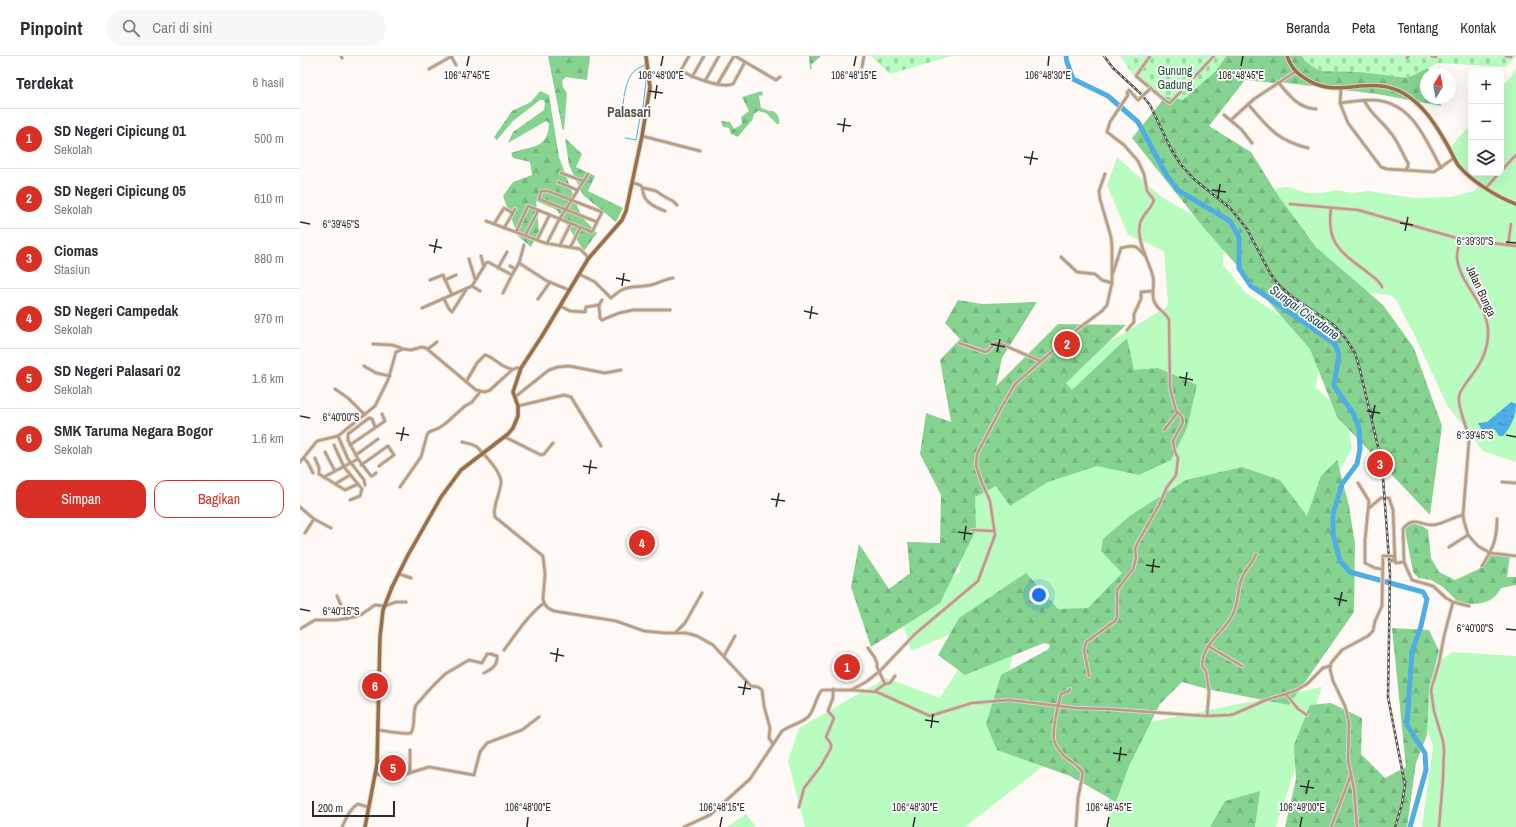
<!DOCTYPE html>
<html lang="id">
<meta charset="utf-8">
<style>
:root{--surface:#fff;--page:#f7f7f7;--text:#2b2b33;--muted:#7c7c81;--line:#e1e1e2;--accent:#d93025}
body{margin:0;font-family:"Archivo Narrow",sans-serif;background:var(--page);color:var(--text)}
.controls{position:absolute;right:12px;top:12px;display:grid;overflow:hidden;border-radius:8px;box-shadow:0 4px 16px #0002}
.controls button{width:36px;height:36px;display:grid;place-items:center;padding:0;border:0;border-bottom:1px solid var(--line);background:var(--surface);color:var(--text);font:20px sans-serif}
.compass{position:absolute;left:1120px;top:12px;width:36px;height:36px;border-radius:50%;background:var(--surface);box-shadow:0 4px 16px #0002;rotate:10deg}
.scale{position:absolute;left:12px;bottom:10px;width:83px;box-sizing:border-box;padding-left:4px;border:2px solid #2e2a26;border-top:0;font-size:11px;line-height:14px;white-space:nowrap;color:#2e2a26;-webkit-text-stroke:3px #fff;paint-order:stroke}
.you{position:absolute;left:739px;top:539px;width:14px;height:14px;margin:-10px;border:3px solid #fff;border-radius:50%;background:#1a73e8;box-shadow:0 0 0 6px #1a73e833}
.badge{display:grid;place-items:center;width:26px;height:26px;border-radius:50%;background:var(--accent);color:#fff;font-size:13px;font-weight:700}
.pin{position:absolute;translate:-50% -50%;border:2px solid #fff;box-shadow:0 1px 4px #0006}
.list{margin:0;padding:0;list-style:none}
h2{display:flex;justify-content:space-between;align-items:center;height:52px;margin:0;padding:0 16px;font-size:17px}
h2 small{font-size:13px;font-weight:400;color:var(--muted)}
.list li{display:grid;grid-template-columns:26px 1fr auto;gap:12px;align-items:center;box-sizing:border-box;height:60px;padding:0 16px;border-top:1px solid var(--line)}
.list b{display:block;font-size:15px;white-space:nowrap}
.list p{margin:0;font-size:13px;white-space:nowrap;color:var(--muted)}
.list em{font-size:13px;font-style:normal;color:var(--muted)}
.actions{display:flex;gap:8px;padding:12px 16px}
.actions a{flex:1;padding:9px 0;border:1px solid var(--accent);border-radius:12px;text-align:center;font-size:14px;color:var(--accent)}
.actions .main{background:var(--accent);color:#fff}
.icon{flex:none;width:22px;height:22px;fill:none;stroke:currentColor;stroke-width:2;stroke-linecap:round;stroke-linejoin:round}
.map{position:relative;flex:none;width:1216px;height:771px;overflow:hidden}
header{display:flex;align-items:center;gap:24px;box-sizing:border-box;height:56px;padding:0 20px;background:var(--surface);border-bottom:1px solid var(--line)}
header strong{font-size:19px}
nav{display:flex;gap:22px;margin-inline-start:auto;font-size:14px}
.search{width:280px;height:36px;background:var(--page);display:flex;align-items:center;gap:10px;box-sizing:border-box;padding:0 14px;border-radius:22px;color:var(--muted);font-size:15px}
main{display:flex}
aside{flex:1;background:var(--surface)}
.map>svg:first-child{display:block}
.green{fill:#b8fcc0}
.forest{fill:url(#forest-firs)}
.cemetery{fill:url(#cemetery-stones)}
.water{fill:url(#water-ripples)}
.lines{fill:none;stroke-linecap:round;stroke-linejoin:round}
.stream{stroke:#4eade4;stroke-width:1}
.river{stroke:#4eade4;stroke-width:5}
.street-casing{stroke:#d9d4d0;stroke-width:4.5}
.secondary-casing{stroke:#d9d4d0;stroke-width:5.5}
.street{stroke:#bb9c80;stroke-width:2.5}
.secondary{stroke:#9b6f44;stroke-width:3.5}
.rail-casing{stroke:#57534f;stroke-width:2.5}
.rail{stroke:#fff;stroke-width:1;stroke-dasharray:3;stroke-linecap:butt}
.street-bridge-casing{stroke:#d9d4d0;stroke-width:4.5;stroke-linecap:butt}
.street-bridge{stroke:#bb9c80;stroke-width:2.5}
.ticks{fill:none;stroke:#2e2a26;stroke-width:1.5}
.labels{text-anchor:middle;stroke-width:3.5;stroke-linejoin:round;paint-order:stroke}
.park-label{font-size:12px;fill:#1c5227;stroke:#fff}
.street-label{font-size:12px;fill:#2e2a26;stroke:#fff}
.water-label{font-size:13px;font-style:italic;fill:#184057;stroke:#fff}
.quarter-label{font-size:14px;font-weight:bold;fill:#5a4f47;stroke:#fff}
.ticks-label{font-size:10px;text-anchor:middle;fill:#2e2a26;stroke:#fff;stroke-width:3.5;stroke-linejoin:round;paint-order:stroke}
</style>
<header>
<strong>Pinpoint</strong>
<div class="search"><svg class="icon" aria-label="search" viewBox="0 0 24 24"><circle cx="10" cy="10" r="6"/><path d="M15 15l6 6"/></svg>Cari di sini</div>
<nav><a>Beranda</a><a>Peta</a><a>Tentang</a><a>Kontak</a></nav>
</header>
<main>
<aside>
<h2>Terdekat<small>6 hasil</small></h2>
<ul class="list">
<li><span class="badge">1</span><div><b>SD Negeri Cipicung 01</b><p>Sekolah</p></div><em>500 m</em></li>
<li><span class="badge">2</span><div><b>SD Negeri Cipicung 05</b><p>Sekolah</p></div><em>610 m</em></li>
<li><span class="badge">3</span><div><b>Ciomas</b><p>Stasiun</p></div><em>880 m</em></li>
<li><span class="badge">4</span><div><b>SD Negeri Campedak</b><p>Sekolah</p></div><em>970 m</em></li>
<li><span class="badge">5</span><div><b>SD Negeri Palasari 02</b><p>Sekolah</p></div><em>1.6 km</em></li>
<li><span class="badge">6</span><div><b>SMK Taruma Negara Bogor</b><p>Sekolah</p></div><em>1.6 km</em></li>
</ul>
<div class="actions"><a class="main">Simpan</a><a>Bagikan</a></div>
</aside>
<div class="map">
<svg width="1216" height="771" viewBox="0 0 1216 771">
<defs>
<pattern id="forest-firs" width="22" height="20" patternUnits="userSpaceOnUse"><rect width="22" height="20" fill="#86d391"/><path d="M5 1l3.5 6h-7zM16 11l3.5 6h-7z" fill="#74b57d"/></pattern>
<pattern id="cemetery-stones" width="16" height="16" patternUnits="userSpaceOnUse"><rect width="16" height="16" fill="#b8fcc0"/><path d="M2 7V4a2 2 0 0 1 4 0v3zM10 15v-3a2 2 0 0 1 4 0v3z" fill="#9ed8a5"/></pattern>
<pattern id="water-ripples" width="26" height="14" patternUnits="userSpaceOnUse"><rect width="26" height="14" fill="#4eade4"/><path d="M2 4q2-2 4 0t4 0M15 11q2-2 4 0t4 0" fill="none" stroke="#418db9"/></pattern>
</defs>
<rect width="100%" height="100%" fill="#fef9f5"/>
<g class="green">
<path d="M1216,12V406L1183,395L1147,349L1114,278L1096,244L1090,239L1069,237L1037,215L1024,201L1007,177L992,169L973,137L978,132L988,131L1007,137H1021L1038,134L1052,137L1068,135L1115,142L1150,141L1174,135L1179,130L1156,107L1149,95L1151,91L1171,67V117H1201V32L1211,21Z"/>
<path d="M817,101L859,139L925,179L923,209L946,237L1000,273L1020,300L1016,331L1047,362L1052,392L1015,460L994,457L828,529L768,565L660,574L611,595L602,564L660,515L666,442L770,342L757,327L809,286L868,250L864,195L828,179L807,129Z"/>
<path d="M724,560L705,628L742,711L665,771H505L488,705L499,672L586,622L640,642L657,615Z"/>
<path d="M1153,596L1216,600V771H1122L1133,690L1121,655L1128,612Z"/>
<path d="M1022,631L976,771H810L808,740L836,669Z"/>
<path d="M446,758L456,771H427Z"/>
</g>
<g class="forest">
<path d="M248,0H290L287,24L266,21L262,25L263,31L267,37L264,74H263L262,71Z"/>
<path d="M509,0H521L511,9L512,13H510Z"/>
<path d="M894,0H1124L1130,18H1126V42H1139L1141,50L1077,38L979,26L974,27L945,24L909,70L951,96L979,141L1017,192L1083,249L1114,292L1142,370L1130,459L1037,361L1010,293L904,172L832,82L884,18Z"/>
<path d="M240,35L249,39L259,101L281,160L297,177L284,195L257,154L236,145L239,175L231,191L218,180L203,140L213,126L232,119L230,106L213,102L211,97C232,89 248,94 249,67L246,65L208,87L213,76L244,54L245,47L244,44H240L213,65L197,84L194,81L212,55L231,46Z"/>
<path d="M462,35L463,39L459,40L461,52L470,55H473C478,58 480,62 479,68H477L466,57L458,55L454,58L452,65H451L438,81L431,78L429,72L423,71L421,65L430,66L434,73L442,68L441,61L449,55L442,41Z"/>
<path d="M265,82L282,98L276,111L295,120L288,135L323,152L316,166L283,139L269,109Z"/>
<path d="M658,244L682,248L737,246L702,302L696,330L758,268L826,269L766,327L772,334L827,282L834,314L858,312L897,329L887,372L871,404L839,419L797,410L748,426L710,450L696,430L675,441L676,474L640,547L571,591L551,531L559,488L589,533L610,517L607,486L640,487L641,439L620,398L626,357L651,366L640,304L660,283L645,267Z"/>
<path d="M1037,404L1049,450L1055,488L1054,556L989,649L907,633L882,626L860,648L829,710L816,746L770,720L697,694L686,668L701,619L747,594L750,591L749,588L744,587L665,619L638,599L659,562L726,517L758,553L788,552L822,517L801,495L803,483L831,459L886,424L942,411L980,424L1007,460L1021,420Z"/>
<path d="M1114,468L1122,470L1128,474L1131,502L1139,516L1155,524L1179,513L1190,497L1210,499L1207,521H1216V529L1201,532C1193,549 1175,549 1159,547L1143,531L1131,524L1118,522L1113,516L1105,474L1108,470Z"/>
<path d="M1092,572L1129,574L1139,595L1129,632L1127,679L1116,707L1107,771H985L996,723L994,689L1010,649L1031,647L1062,662L1061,698L1085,722L1106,711Z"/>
<path d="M960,735L955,771H910L925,745Z"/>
</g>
<g class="cemetery">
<path d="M571,0H651L590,18Z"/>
<path d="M820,0H926L916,15L883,44L862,40L836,23Z"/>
<path d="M1002,0H1216L1206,11L1138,7L1108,22L1060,16L1019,15L1005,5Z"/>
</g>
<path class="water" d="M1211,346L1216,348C1216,360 1211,371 1203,380H1199L1195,374L1191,372L1184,378L1178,367L1187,366Z"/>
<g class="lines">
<g class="stream">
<path d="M324,40C326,31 328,19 337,13C340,11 342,11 344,9"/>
<path d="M322,52L324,42"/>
<path d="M342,59L346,26L345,22V6"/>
<path d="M325,82L336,84L340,61"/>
</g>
<path class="river" d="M766,0L767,6L773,23L808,40L838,66L867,120L879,135L930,165L939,181V212L951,230L1035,288L1039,298L1034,330L1053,357L1059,372L1060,393L1057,408L1042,428L1033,458V478L1040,505L1050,516L1123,536L1127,543L1121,570L1112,596L1107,669L1125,697L1126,714L1110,771"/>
<defs>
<g id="street">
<path d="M41,0L42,2"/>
<path d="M151,0L156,9"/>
<path d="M389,0L381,14C390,21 423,33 433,28L445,6"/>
<path d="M435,0L476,24L480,21"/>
<path d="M850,0L836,20L867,46L870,47L914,0"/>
<path d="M1132,0L1136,1"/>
<path d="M1206,0L1211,1"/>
<path d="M1107,2L1108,0"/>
<path d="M562,11L564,0"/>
<path d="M129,13L152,0"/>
<path d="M392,21L404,0"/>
<path d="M405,25L419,0"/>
<path d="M978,26C989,39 998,52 1016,53"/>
<path d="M418,27L434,0"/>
<path d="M1041,32L1040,47L1048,67L1081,111L1087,113L1134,116L1154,102"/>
<path d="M1064,44C1072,60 1080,63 1090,76C1098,85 1102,97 1108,107V111L1105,114"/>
<path d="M1040,47C1050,46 1061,44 1071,44C1111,44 1125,82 1141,112"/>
<path d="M948,48C968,71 976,84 1008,92"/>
<path d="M924,59L941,73L952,87"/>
<path d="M931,64L954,43L995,16"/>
<path d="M342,80L400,95"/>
<path d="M1201,115L1216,99"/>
<path d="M261,117L283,125"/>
<path d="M258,126L277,134"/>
<path d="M333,127C347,130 340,132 345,142C349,149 358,152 365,155"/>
<path d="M344,132L356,135L365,141L373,145L377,149"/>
<path d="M1186,132L1199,117"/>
<path d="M990,148L1058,154L1160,183"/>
<path d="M1031,152C1026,188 1041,196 1067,216C1073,221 1079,224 1082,231"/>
<path d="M213,157L215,153"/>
<path d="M186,165L245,187L280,193L289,202"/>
<path d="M194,168L204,152L213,157L204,172"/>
<path d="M216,176L228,150L292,176L302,156L248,135H241L239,143L297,166"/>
<path d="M225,180L238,155"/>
<path d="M237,184L249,160"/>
<path d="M247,187L259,164L288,118"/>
<path d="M260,189L270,169"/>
<path d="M1208,189L1211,168"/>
<path d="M271,190L280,172"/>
<path d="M1216,190L1160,183C1159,189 1157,195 1157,201C1159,228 1187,247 1188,274C1189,291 1182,306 1172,319C1168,325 1161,332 1159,340C1157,351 1168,372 1169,385L1163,459L1164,465L1168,479L1178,490L1190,497L1216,500"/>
<path d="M181,200L184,211"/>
<path d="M761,201L777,216L795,218L802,224L812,227"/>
<path d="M169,203L175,223"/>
<path d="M219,207L224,189"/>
<path d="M210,210L215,213"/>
<path d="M198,212L207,196"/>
<path d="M813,217L821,192C835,188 837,190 845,200"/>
<path d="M279,218L295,226L311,242C328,227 331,233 351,229C359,227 365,223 373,222"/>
<path d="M130,224L143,219L152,239"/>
<path d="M145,224L156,219"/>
<path d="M172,230L180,235"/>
<path d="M203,237L212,219"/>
<path d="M144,243L149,253L152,256L166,234"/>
<path d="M238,243L250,226"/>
<path d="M299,249L300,262L302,264L319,257L333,254H370"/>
<path d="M260,250L270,255L285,256L286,251L299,249L302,244"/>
<path d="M122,252L172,230L186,207L188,206L212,219L219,207L247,225L269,234"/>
<path d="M827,274L834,266V258L841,243V236L853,235"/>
<path d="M659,287L685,296L688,295L695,287H699L740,305"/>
<path d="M73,288L92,289L101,292"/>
<path d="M128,293L137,286"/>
<path d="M64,310L76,317L90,320"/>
<path d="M166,326L177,307L185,299C195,301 199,311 212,313"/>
<path d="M35,333L48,342L65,359"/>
<path d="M215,341L249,314L258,311L269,310L305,317L321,314"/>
<path d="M218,350L264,339L271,341L301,390"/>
<path d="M864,374L877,357"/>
<path d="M38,380L48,403L64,424L65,429"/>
<path d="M205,381L241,399L244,398L253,387"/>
<path d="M162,386C166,387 173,388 177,391C184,398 202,416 201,427C200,438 192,451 195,461L243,500L245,518L243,543C244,550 248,553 254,555L316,565L344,575L365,577H386L397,580L413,589L451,630L458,631L462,634L464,650L470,672L469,682L473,688"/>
<path d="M34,389L44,411L62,433L60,440L50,444"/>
<path d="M50,389L85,365L82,358"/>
<path d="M25,396L35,415"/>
<path d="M56,399L78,383"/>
<path d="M4,402L8,407L13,417"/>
<path d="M15,402L19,412V418L24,421"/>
<path d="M58,403L48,384V378L69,362L72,363L75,371"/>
<path d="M0,406L17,385L38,380L75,350L88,324L96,296L103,293L111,294L122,291L126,292L176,334L185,336L190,334L212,314L216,312H221"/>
<path d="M61,409L88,390L94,399L79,410"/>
<path d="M1202,426L1216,427"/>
<path d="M1058,427L1069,445L1065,484V507L1075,512L1082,513"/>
<path d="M35,428L50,419"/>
<path d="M58,428L45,434L24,421L58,403L71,420H72L76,417"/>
<path d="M100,431L121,401L127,379L129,376L139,372L145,368L165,350L172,346L180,336"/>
<path d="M0,451L14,463L31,472"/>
<path d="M1069,452L1081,442H1089L1093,454L1095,505L1096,507L1104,506"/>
<path d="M672,474L694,475"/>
<path d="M5,477L14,463"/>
<path d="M1149,491L1168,479"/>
<path d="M1093,500L1092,505H1095"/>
<path d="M1182,510C1193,492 1197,484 1197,463"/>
<path d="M99,518L111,522"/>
<path d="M37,540L47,563"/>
<path d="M1153,546L1169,550"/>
<path d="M0,573L15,564H36L54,561L62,558L75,549L85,550L96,546H106"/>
<path d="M375,577L385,567L402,537"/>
<path d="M908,590L942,610"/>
<path d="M568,592L575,602L577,607V611L585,628"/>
<path d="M204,594C216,578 228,559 244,547"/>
<path d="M424,600L435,580"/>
<path d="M789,620L784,594L786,586L815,565L817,562V534L833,513L836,502L835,493L838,486L859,449L867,431L876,419L878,402L875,396L873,385L883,366L882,361L876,355L870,332L869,264C866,256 857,254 854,245C851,237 855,229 853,221C849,204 836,186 840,168C842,158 851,154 854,144L847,135L844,118L838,105L824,89L807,76L810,66L828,39L827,37L829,34L838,44"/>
<path d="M770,633L769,635L761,638C758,650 752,672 754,684C755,690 760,695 764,700C771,706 778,709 783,717L778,742L776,771"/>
<path d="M552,634L577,636L630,660L672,647L709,644L776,652L808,653L905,660L930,659L934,658L966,644L995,635L1007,628L1023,612L1030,610"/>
<path d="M575,635L585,628L590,627L595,620"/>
<path d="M986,638L998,653L1007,659"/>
<path d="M907,660L909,636L906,615L902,610C903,585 924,578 933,558C939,546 937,533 942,522C945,513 952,509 956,498"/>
<path d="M78,674C87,675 104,679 111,677C116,669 112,658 116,649L131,632L145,618L169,604L182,607L187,598H191L197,600C198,609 192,613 184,617"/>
<path d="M110,717V694"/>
<path d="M76,718L96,721L129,711L174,719L180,696L187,687L222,674L239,661"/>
<path d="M499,751L504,732L521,710L531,692V688L526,681L534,662L528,655L533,642V633"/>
<path d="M42,771C46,763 50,752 58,748L68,751"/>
<path d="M384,771L410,759L450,723L482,675C490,669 500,668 508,661C514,655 516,642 521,635L523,634H551L566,626L580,615L615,578L678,525L695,479L690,445L682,427L676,410L677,398L699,356L715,328L779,272L802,255L807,249L812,227V191L811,181L800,143L799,135L805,118"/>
<path d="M1031,771L1051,719"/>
<path d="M1057,771L1054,733L1048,704L1049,667L1045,650L1033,625L1030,613L1031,607L1042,594L1068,580L1073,575L1075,565L1082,550L1083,500"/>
<path d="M1139,771L1143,723L1144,694L1143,685L1134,655L1131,634L1139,607L1144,580L1153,546L1146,542L1133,530L1112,524L1104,506L1103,473C1113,459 1122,470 1133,469C1143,468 1153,461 1163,459"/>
</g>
<g id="secondary">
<path d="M987,0C991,11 996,17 1006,23C1037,44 1069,18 1103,37C1122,48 1134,66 1145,85C1150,93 1153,101 1158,109C1171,125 1197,141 1216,148"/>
<path d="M65,771L77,708L80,581L83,554L92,531L108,499L141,441L161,414L208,378L213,372L218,360V350L213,336L221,312L242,280L288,203L322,164L326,155L342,80L350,31L346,0"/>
</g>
</defs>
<use href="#street" class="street-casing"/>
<use href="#secondary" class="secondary-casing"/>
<use href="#street" class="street"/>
<use href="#secondary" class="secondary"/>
<defs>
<path id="rail" d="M804,0L813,12L840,37L850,49L872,95L881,109L895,124L930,152L947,173L970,217L978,228L991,240L1034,269L1046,283L1055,297L1060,314L1082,408L1090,517L1088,641L1105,729L1102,748L1095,771"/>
</defs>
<use href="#rail" class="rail-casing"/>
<use href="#rail" class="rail"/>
<defs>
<g id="street-bridge">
<path d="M838,44L851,32"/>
<path d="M1083,500H1093"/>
</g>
</defs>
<use href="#street-bridge" class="street-bridge-casing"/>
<use href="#street-bridge" class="street-bridge"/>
</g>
<path class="ticks" d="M167,10L169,0M361,10L363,0M554,10L556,0M748,10L749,0M941,10L943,0M349,35L363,37M355,43L357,29M537,68L551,70M543,76L545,62M724,101L738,103M730,109L733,95M912,134L926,136M918,142L920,128M0,166L10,168M1100,167L1113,169M1105,175L1108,161M1206,186L1216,187M129,189L142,192M134,197L137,183M316,222L330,225M322,230L324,217M504,255L518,258M510,263L512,250M691,288L705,291M697,296L700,283M879,321L893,324M885,330L887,316M1067,355L1080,357M0,360L10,362M1072,363L1075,349M96,377L109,379M1206,379L1216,381M101,385L104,371M283,410L297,412M289,418L291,404M471,443L485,445M476,451L479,437M658,476L672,478M664,484L666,470M846,509L860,511M852,517L854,503M1034,542L1047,545M1039,550L1042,536M0,553L10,555M1206,573L1216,574M250,597L264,600M256,606L258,592M438,631L451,633M443,639L446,625M625,664L639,666M631,672L633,658M813,697L827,699M819,705L821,691M1000,730L1014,732M1006,738L1009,724M227,771L228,761M420,771L422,761M613,771L615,761M807,771L809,761M1000,771L1002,761"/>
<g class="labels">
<g class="park-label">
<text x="875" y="19">Gunung<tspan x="875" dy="14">Gadung</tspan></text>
</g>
<g class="street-label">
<text transform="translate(1181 235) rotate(65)" y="4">Jalan Bunga</text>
</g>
<g class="water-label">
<text transform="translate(1005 256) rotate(36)" y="5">Sungai Cisadane</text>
</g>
<g class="quarter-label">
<text x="329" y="61">Palasari</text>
</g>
</g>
<g class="ticks-label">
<text x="167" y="23">106°47'45"E</text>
<text x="361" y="23">106°48'00"E</text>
<text x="554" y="23">106°48'15"E</text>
<text x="748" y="23">106°48'30"E</text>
<text x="941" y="23">106°48'45"E</text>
<text x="41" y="172">6°39'45"S</text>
<text x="1175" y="189">6°39'30"S</text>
<text x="41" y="365">6°40'00"S</text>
<text x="1175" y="383">6°39'45"S</text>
<text x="41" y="559">6°40'15"S</text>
<text x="1175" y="576">6°40'00"S</text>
<text x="228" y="755">106°48'00"E</text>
<text x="422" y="755">106°48'15"E</text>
<text x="615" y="755">106°48'30"E</text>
<text x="809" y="755">106°48'45"E</text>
<text x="1002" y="755">106°49'00"E</text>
</g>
</svg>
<div class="controls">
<button>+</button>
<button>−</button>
<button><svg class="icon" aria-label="layers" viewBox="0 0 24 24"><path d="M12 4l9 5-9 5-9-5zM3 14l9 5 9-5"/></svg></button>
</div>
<svg class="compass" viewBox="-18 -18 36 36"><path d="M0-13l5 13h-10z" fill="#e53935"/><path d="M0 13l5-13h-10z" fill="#7c7c81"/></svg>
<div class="scale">200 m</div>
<div class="you"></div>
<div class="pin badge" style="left:547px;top:611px">1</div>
<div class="pin badge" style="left:767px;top:288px">2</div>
<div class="pin badge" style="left:1080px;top:408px">3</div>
<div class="pin badge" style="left:342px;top:487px">4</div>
<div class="pin badge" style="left:93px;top:712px">5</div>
<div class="pin badge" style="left:75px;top:630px">6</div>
</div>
</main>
